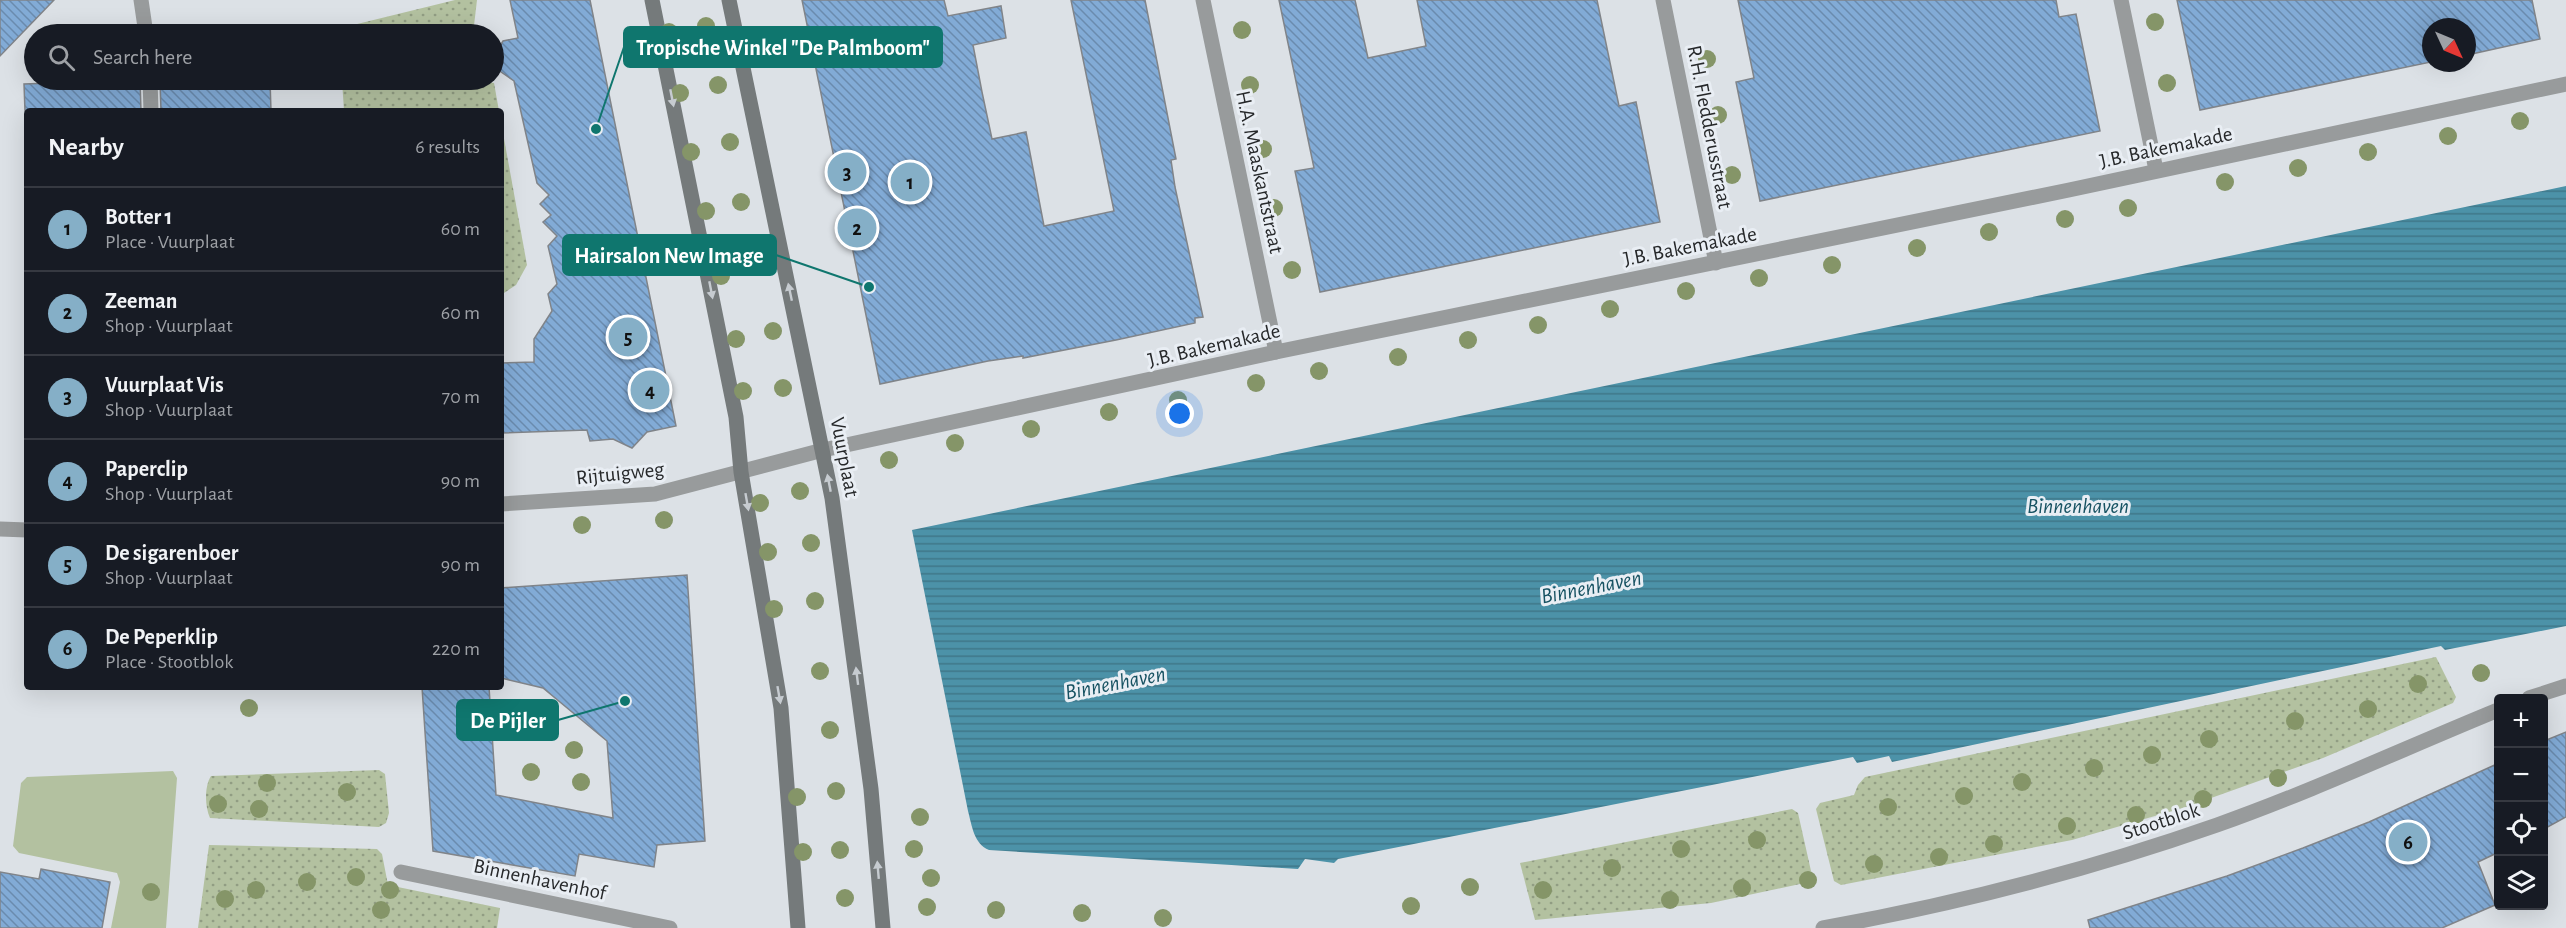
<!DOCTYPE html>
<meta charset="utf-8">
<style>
:root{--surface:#171b24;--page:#242831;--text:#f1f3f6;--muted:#9ea1a6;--line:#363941;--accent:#85afc7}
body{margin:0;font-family:"Alegreya Sans",sans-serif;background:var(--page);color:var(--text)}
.controls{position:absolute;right:18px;bottom:18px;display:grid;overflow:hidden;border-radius:6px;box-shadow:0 6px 24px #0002}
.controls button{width:54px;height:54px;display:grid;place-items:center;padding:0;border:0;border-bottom:2px solid var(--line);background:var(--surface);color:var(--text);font:30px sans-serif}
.compass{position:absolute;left:2422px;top:18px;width:54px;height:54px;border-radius:50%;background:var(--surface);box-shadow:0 6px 24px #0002;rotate:134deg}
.you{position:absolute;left:1180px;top:414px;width:21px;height:21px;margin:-15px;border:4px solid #fff;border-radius:50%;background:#1a73e8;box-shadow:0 0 0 9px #1a73e833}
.badge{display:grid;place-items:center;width:39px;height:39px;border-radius:50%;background:var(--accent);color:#111;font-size:20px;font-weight:700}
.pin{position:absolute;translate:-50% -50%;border:3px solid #fff;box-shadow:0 2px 6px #0006}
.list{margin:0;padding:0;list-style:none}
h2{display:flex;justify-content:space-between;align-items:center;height:78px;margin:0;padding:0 24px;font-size:26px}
h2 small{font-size:20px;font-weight:400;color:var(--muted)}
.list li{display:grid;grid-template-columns:39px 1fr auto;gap:18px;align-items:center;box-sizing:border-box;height:84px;padding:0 24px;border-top:2px solid var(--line)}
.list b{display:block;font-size:22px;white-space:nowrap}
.list p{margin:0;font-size:20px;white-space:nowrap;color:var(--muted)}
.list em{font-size:20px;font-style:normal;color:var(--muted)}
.icon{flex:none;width:33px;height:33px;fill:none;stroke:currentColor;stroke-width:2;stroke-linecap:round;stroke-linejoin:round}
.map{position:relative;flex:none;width:2566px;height:928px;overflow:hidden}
.search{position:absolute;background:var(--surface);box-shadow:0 6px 24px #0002;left:24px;top:24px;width:480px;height:66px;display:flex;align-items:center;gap:15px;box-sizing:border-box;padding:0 21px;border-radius:33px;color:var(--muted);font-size:22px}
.panel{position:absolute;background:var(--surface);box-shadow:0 6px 24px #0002;left:24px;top:108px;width:480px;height:582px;border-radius:6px}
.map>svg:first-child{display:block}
.grass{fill:url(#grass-dots)}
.park{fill:#b3c1a0}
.water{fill:url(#water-rules)}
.building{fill:url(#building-back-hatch);stroke:#808489;stroke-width:1.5}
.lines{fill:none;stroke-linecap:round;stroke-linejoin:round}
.street{stroke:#989b9c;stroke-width:15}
.secondary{stroke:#757a7b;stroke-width:15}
.tree{fill:#859568}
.oneway{fill:#c6cbd0}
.labels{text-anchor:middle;stroke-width:6;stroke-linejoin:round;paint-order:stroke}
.street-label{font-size:21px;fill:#26282a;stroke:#e9eef4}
.water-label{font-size:22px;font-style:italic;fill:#175262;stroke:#e9eef4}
.leader{fill:none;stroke:#0f766e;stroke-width:2}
.callout-dot{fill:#0f766e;stroke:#e9eef4;stroke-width:2}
.callout{fill:#0f766e;stroke:#0f766e;stroke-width:2}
.callout-label{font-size:22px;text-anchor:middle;font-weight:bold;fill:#fff}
</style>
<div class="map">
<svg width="2566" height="928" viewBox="0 0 2566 928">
<defs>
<pattern id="grass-dots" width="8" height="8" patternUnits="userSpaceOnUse" patternTransform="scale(1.5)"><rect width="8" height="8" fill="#b3c1a0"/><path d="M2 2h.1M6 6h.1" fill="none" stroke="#919d83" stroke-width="1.8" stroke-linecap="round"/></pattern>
<pattern id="water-rules" width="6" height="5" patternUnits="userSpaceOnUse" patternTransform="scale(1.5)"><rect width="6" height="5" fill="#4c92a8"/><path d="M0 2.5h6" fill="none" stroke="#3f7789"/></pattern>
<pattern id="building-back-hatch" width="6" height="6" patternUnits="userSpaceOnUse" patternTransform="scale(1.5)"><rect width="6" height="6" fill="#82abd6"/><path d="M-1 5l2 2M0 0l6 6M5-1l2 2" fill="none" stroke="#6a8bae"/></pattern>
</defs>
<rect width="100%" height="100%" fill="#dce1e6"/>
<g class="grass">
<path d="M455,0H477L473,34H340L349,26Z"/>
<path d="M342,80H472L494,83L499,111H344Z"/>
<path d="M501,122L527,265L516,285L501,295Z"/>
<path d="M2436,657L2456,697L2453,703L2323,758L2186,807L2072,840L1841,885L1834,881L1816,809L1820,803L1854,795L1858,785L1865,777Z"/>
<path d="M379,770L385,774L389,813L386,823L379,827L210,818C205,807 204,787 211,776Z"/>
<path d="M1792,809L1798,813L1811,871L1800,884L1711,903L1535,920L1520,863Z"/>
<path d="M209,845L377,849L382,854L388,885L500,908L497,928H198Z"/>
</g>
<path class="park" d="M173,771L177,778L166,928H111L120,882L117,873L19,853L13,846L21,783L27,777Z"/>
<path class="water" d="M2566,186V626L2445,650L2441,646L1892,762L1889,756L1857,763L1853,757L1338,859L1334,863L1305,859L1298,869L989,850C974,844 972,826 968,811L912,530Z"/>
<g class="building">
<path d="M0,0H54L0,56Z"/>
<path d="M510,0H590L676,426L647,432L632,448L613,439L590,441L587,430L501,433V363L534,362V339L552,311L548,294L557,284L548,246L557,236L543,222L551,215L540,204L549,195L537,183L514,81L494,67V56L503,41L518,38Z"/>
<path d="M802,0H944L948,16L1001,6L1006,38L973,45L982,92L992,139L1026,132L1044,226L1114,211L1071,0H1145L1176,159L1171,160L1175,187L1203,317L1195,318V323L1116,340L1023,358V356L988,361L880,384Z"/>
<path d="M1279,0H1355L1368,58L1426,46L1417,0H1597L1619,106L1636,102L1660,222L1320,292L1295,171L1314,168Z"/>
<path d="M1738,0H2056L2059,17L2076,14L2100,131L1760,201L1736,82L1754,78Z"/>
<path d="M2177,0H2532L2540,39L2467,55V27H2431V62L2200,110Z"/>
<path d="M140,80L141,111H25L24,84Z"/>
<path d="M160,80H270L271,111H161Z"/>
<path d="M687,575L705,841L657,845L654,867L579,854L575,876L433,851L422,687H489L496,795L613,818L607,741L543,688L501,678V588Z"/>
<path d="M2566,732V817L2544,829V741Z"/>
<path d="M2499,763V852L2478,862L2495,905L2442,928H2090L2088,920L2227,876L2303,848L2369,822Z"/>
<path d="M41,869L110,882L102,928H0V872L39,879Z"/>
</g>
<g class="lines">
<g class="street">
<path d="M141,0L146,34"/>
<path d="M1203,0L1276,352"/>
<path d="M1663,0L1716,263"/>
<path d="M2121,0L2156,170"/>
<path d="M150,80L151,111"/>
<path d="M501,504L655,494L823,450L1276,352L2069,190L2566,84"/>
<path d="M0,529L27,530"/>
<path d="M2529,698L2566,686"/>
<path d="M401,872L670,928"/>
<path d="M1823,928C1956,904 2089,870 2217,825C2313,791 2405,748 2498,710"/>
</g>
<g class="secondary">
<path d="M652,0L736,417L741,472L781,708L798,928"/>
<path d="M729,0L832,498L871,789L883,928"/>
</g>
</g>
<g class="tree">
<circle cx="2155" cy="22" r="9"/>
<circle cx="706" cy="26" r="9"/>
<circle cx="1242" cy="30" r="9"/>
<circle cx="669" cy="32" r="9"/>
<circle cx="1707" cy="59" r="9"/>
<circle cx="2167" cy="83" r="9"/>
<circle cx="718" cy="85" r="9"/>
<circle cx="1250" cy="85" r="9"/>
<circle cx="680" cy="93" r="9"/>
<circle cx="1718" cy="115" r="9"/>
<circle cx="2520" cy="121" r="9"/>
<circle cx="2448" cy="136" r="9"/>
<circle cx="730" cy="142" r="9"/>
<circle cx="1263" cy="149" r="9"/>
<circle cx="691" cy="152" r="9"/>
<circle cx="2368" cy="152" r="9"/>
<circle cx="2298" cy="168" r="9"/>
<circle cx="1732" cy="175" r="9"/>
<circle cx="2225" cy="182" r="9"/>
<circle cx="741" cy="202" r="9"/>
<circle cx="1274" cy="208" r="9"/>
<circle cx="2128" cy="208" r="9"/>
<circle cx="706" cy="211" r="9"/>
<circle cx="2065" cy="219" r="9"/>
<circle cx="1989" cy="232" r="9"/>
<circle cx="1917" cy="248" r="9"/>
<circle cx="1832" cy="265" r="9"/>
<circle cx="1292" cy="270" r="9"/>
<circle cx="721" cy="276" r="9"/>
<circle cx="1759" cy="278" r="9"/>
<circle cx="1686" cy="291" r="9"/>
<circle cx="1610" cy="309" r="9"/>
<circle cx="1538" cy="325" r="9"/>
<circle cx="773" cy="331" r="9"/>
<circle cx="736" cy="339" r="9"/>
<circle cx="1468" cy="340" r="9"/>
<circle cx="1398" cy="357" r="9"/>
<circle cx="1319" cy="371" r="9"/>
<circle cx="1256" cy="383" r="9"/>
<circle cx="783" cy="388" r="9"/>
<circle cx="743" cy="391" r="9"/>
<circle cx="1178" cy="400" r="9"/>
<circle cx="1109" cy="412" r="9"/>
<circle cx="1031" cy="429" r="9"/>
<circle cx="955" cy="443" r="9"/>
<circle cx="889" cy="460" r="9"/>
<circle cx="800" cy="491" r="9"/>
<circle cx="760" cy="503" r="9"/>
<circle cx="664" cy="520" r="9"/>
<circle cx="582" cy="525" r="9"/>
<circle cx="811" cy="543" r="9"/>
<circle cx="768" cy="552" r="9"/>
<circle cx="815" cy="601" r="9"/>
<circle cx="774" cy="609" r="9"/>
<circle cx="820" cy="671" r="9"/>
<circle cx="2481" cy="673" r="9"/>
<circle cx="2418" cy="684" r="9"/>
<circle cx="249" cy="708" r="9"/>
<circle cx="2368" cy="709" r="9"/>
<circle cx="2295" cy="721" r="9"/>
<circle cx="830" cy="730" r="9"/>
<circle cx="2209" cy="739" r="9"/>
<circle cx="574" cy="750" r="9"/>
<circle cx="2152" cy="755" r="9"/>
<circle cx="2094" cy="768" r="9"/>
<circle cx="531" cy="772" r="9"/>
<circle cx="2278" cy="778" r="9"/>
<circle cx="581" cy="782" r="9"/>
<circle cx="2022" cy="782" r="9"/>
<circle cx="267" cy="783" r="9"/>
<circle cx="836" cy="791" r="9"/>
<circle cx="347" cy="792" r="9"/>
<circle cx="1964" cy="796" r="9"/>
<circle cx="797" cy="797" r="9"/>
<circle cx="2203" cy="799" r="9"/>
<circle cx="218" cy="804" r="9"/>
<circle cx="1888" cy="807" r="9"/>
<circle cx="259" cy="809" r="9"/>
<circle cx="2136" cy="815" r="9"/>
<circle cx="920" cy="817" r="9"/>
<circle cx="2067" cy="826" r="9"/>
<circle cx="1757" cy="840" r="9"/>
<circle cx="1994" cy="844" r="9"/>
<circle cx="914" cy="849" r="9"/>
<circle cx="1681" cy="849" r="9"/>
<circle cx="840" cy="850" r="9"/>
<circle cx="803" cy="852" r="9"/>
<circle cx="1939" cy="857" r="9"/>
<circle cx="1874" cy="864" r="9"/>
<circle cx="1612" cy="868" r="9"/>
<circle cx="356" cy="877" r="9"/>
<circle cx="931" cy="878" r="9"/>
<circle cx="1808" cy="880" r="9"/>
<circle cx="307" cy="882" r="9"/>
<circle cx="1470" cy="887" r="9"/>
<circle cx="1742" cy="888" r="9"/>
<circle cx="256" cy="890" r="9"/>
<circle cx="390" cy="890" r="9"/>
<circle cx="1543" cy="890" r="9"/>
<circle cx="151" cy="892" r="9"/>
<circle cx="845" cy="898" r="9"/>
<circle cx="225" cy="899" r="9"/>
<circle cx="1670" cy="900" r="9"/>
<circle cx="1411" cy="906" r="9"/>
<circle cx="927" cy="907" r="9"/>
<circle cx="381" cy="910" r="9"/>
<circle cx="996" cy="910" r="9"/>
<circle cx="1082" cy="913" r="9"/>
<circle cx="1163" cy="918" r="9"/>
</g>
<defs><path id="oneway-solid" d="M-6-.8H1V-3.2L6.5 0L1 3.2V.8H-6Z" transform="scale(1.5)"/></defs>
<g class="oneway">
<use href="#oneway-solid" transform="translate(672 98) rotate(79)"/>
<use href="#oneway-solid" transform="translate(711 290) rotate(79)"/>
<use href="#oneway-solid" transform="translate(790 292) rotate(-102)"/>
<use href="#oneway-solid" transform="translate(829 483) rotate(-101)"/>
<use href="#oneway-solid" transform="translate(747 502) rotate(80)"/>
<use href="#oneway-solid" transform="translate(857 676) rotate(-97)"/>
<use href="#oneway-solid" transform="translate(779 695) rotate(80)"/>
<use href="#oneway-solid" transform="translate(878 870) rotate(-95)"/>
</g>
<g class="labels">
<g class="street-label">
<text transform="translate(1710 127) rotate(79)" y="7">R.H. Fledderusstraat</text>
<text transform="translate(2166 147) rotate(-12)" y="7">J.B. Bakemakade</text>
<text transform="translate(1260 172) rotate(78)" y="7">H.A. Maaskantstraat</text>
<text transform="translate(1690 246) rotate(-11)" y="7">J.B. Bakemakade</text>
<text transform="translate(1214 345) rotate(-13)" y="7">J.B. Bakemakade</text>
<text transform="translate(845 457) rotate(79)" y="7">Vuurplaat</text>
<text transform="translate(620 473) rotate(-6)" y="7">Rijtuigweg</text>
<text transform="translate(2161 821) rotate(-18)" y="7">Stootblok</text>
<text transform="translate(540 879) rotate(12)" y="7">Binnenhavenhof</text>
</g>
<g class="water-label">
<text x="2078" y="513">Binnenhaven</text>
<text transform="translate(1591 586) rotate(-11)" y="8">Binnenhaven</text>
<text transform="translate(1115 682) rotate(-11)" y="8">Binnenhaven</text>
</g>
</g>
<path class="leader" d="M596 129L624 47M869 287L776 255M625 701L558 720"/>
<g class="callout-dot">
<circle cx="596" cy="129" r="6"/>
<circle cx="869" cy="287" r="6"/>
<circle cx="625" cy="701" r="6"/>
</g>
<g class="callout">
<rect x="624" y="27" width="318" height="40" rx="6"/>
<rect x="563" y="235" width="213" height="40" rx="6"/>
<rect x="457" y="700" width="101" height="40" rx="6"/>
</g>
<g class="callout-label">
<text x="783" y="55">Tropische Winkel "De Palmboom"</text>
<text x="669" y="263">Hairsalon New Image</text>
<text x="508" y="728">De Pijler</text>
</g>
</svg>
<div class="controls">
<button>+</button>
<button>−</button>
<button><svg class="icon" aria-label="locate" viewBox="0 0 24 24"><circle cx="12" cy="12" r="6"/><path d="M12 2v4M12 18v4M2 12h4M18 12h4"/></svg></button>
<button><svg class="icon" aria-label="layers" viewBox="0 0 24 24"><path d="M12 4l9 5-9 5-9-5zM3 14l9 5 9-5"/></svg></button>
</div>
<svg class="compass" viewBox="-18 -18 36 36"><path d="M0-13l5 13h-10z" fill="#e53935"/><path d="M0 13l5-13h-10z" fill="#9ea1a6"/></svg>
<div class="you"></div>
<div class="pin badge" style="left:910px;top:182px">1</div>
<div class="pin badge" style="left:857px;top:228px">2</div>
<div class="pin badge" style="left:847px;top:172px">3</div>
<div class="pin badge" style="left:650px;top:390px">4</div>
<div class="pin badge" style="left:628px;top:337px">5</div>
<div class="pin badge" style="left:2408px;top:842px">6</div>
<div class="search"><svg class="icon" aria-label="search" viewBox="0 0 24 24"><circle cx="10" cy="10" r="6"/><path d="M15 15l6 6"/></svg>Search here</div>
<section class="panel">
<h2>Nearby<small>6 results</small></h2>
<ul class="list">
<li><span class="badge">1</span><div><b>Botter 1</b><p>Place · Vuurplaat</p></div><em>60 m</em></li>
<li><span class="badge">2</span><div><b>Zeeman</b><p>Shop · Vuurplaat</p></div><em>60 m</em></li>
<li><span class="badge">3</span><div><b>Vuurplaat Vis</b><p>Shop · Vuurplaat</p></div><em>70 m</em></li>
<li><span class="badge">4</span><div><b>Paperclip</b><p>Shop · Vuurplaat</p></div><em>90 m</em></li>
<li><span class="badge">5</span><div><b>De sigarenboer</b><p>Shop · Vuurplaat</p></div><em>90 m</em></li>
<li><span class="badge">6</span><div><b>De Peperklip</b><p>Place · Stootblok</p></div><em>220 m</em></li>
</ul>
</section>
</div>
